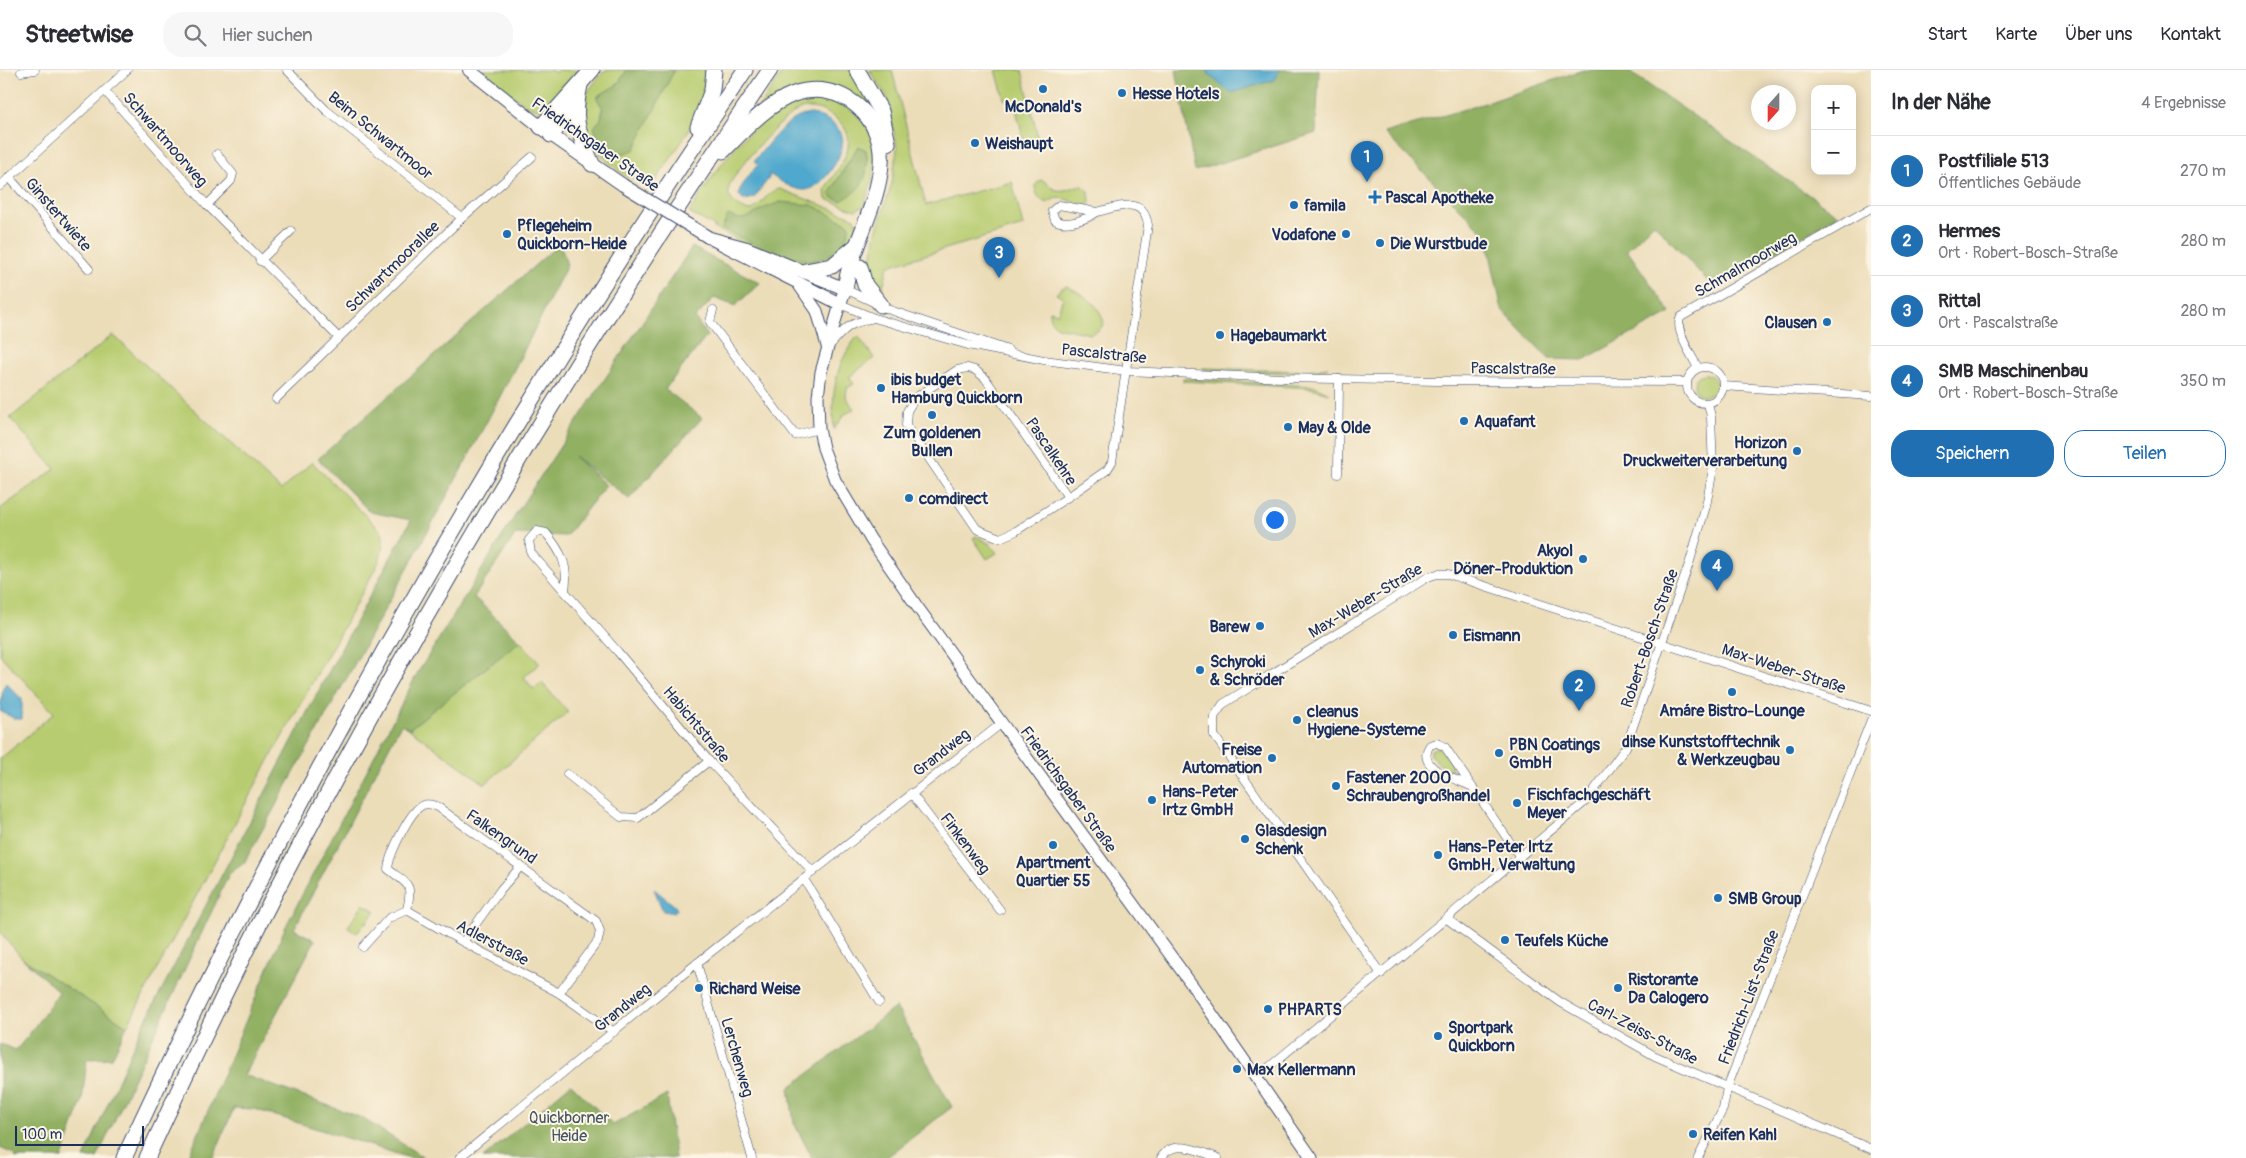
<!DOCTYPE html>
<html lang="de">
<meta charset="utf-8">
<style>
:root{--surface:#fff;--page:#f7f7f7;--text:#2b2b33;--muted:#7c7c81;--line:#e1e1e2;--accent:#1f6fb2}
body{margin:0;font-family:Pangolin,sans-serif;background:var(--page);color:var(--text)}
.controls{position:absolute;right:15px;top:15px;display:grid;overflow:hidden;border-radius:10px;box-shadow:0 2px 12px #0003}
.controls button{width:45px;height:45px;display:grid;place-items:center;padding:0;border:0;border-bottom:1px solid var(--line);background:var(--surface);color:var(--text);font:25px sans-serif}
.compass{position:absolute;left:1751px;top:15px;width:45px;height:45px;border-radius:50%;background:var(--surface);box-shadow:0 2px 12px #0003;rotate:201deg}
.scale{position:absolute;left:15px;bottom:12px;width:129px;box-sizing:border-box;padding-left:5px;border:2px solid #1b2f5e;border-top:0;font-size:14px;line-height:18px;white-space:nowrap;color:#1b2f5e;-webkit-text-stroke:4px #fcf5e5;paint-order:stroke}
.you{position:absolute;left:1274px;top:449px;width:18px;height:18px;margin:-12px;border:4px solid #fff;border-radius:50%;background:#1a73e8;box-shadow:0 0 0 8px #1a73e833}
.badge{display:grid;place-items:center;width:32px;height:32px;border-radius:50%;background:var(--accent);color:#fff;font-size:16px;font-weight:700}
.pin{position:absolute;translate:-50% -41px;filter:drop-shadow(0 1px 2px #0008)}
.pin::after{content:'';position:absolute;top:26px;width:18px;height:15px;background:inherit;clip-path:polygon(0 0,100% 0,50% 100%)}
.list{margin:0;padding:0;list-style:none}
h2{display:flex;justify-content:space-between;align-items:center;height:65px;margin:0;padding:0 20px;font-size:21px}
h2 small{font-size:16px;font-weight:400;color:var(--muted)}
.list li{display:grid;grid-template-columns:32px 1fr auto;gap:15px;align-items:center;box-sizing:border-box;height:70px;padding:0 20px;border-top:1px solid var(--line)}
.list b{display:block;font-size:19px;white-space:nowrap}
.list p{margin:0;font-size:16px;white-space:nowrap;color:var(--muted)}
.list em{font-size:16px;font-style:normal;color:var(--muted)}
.actions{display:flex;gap:10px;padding:15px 20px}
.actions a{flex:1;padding:11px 0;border:1px solid var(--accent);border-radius:20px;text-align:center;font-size:18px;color:var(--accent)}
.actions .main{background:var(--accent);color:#fff}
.icon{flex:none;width:28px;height:28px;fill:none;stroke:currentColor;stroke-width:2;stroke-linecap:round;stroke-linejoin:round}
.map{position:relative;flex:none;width:1871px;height:1088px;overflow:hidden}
header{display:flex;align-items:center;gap:30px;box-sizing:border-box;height:70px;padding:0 25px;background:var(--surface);border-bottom:1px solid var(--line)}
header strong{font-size:24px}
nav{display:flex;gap:28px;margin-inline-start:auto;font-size:18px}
.search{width:350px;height:45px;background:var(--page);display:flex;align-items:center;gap:12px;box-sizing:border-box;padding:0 18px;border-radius:20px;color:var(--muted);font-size:19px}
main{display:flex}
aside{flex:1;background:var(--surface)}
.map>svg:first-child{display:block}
.green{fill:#b7cc70;stroke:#697e67;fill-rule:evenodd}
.forest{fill:#91b062;stroke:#567060}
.water{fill:#50a8cd;stroke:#366c96}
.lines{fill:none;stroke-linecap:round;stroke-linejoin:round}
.street-casing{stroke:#3a496c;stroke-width:9}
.secondary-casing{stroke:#3a496c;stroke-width:13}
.primary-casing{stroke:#3a496c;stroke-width:14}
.highway-casing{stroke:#3a496c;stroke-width:17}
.street{stroke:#fff;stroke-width:8}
.secondary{stroke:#fff;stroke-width:11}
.primary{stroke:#fff;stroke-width:12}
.highway{stroke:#fff;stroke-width:15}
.primary-bridge-casing{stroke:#3a496c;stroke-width:14;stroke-linecap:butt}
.primary-bridge{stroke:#fff;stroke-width:12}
.poi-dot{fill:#1f6fb2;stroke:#fcf5e5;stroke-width:2}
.labels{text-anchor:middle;stroke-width:4;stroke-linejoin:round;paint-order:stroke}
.poi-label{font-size:16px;font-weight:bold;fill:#1b2f5e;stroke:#fcf5e5;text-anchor:start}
.street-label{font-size:16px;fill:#1b2f5e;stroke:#fcf5e5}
.park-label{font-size:16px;fill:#425662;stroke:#fcf5e5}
</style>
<header>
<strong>Streetwise</strong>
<div class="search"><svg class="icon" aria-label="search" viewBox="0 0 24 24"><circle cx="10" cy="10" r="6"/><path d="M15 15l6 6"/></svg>Hier suchen</div>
<nav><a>Start</a><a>Karte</a><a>Über uns</a><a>Kontakt</a></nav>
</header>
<main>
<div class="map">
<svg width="1871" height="1088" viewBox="0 0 1871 1088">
<rect width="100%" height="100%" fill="#fcf5e5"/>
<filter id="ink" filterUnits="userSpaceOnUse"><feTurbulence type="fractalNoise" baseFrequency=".02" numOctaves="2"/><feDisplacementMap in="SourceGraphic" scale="10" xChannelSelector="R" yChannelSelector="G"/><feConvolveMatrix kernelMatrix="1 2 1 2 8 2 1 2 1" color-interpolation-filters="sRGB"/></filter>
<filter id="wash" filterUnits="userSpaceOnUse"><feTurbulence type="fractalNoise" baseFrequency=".0096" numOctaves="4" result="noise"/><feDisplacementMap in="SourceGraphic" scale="20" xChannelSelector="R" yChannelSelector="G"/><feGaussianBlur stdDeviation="1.12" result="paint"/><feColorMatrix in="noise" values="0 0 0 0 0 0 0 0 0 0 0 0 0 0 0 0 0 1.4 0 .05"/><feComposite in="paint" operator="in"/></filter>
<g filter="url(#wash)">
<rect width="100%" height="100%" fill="#ecddb9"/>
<g class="green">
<path d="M482,0H551L555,3L557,0H580L551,36L540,40L525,35Z"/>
<path d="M605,0H627L617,15L598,26V30L603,38L601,49L673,3V0H708C707,44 673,83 650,119L630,106L628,108C603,87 568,63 586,25C591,16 599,8 605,0Z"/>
<path d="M784,0H852L879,48L837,18L755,43Z"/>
<path d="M869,0H892L926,135L1012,112L1023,156L888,196L881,226L870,210L871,190L876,162L892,113L897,78L887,27Z"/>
<path d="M996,0H1022L1037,63V69L1024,72L1015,35L1004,29Z"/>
<path d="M816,29C833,29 845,34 858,46C883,71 875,106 864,136L855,140L826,129L825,119C838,98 861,74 840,52C830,43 815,35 801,39C786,43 733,101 729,117C726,130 738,137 749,141C763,138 765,120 780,119L855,148C859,156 853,166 849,173C820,219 755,178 720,161L714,158V156L689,143C719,96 756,35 816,29ZM858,76L866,80L868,90L864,108L830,123ZM763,139L783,186L738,150H746Z"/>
<path d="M1040,110C1047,111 1048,115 1054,119C1061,123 1074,117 1081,115L1089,121L1090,133L1087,136L1058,127L1047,133C1039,130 1036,125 1035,116Z"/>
<path d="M1067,216C1083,225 1101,234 1104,254L1099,260L1090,264L1057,257L1050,250V241L1058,243L1063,227L1056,224L1060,219Z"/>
<path d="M113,265L281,420L312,392L382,462C385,478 381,488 373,503L251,723L127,956L23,889L0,862V689L54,643L0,585V439L55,399L10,348Z"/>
<path d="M858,266L874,288L849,307L854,314L847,318L846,327L854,339L844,345L834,359C831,325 835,292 858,266Z"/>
<path d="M1328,297L1314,303L1203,301V298L1303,301Z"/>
<circle cx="1705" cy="315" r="11"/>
<path d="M1183,308L1315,316L1329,323L1311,318L1183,311Z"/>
<path d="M976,466L990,474L997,483L987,489L973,468Z"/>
<path d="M520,571L540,593L524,607L533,619L542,613L568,642L485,714L409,659Z"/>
<path d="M1438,677C1444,681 1452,693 1452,700L1440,695L1431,685V680Z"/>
<path d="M363,834L376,841L357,863L348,857Z"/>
</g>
<g class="forest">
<path d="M627,0H673V3L634,80L616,86C604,77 598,72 594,57L601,49L603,39L598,30V26L617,15Z"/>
<path d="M1176,0H1208L1209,5L1274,10L1280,0H1319L1316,63L1195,101Z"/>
<path d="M1583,0H1627L1838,145L1714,218L1654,153L1627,180L1671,243L1583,290L1549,289L1502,240L1486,165L1384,63L1492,31Z"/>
<path d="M858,76L866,80C870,106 863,119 841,131L832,127L830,123Z"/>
<path d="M780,132L812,135L849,154C850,163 846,167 841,175C818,212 750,171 722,159L728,145C743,152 747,148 761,140C767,136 774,135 780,132Z"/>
<path d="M560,173L567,195C467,398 353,595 244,793L229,804L97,1088H84L140,961L320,618L411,450L370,442L318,389Z"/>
<path d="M692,177L760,213L735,236L714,228L695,248L707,266L665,319L702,348L629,429L574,386L606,415L566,466L516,464L474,527L520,571L409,659L401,654L294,859L315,870L244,1005L362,1048L423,1087L410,1088L254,1039L234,1038L213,1088H188L285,858L417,604L523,433Z"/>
<path d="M23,889L127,956L112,988L87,989L82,1031L62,1088H16L14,1084L0,1078V974L16,980L28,966L59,922Z"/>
<path d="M896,937L952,1037L886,1088H812L794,1053L789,1018Z"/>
<path d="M571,1014L613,1055L667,1025L675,1088H483Z"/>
</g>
<g class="water">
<path d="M1208,0H1280L1274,10L1231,23L1209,5Z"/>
<path d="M812,44C823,47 835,52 841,63C850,79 822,121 804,120C792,120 779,110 769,104V108L754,128L744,130L739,125L740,119L755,97L759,96L754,91C768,75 788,44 812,44Z"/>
<path d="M6,613L22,629V649H15L0,641L3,618Z"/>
<path d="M654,819L675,836L677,840L674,843L663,841Z"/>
</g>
</g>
<g filter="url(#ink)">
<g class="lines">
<defs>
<g id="street">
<path d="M287,0L326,40L462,148"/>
<path d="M21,2L35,0"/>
<path d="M105,21L207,135L338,267"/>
<path d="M9,107L89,199"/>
<path d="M0,116L127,0"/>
<path d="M207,135L231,111L233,104L217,84"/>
<path d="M1059,135L1097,142C1087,149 1067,157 1055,150L1052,141Z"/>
<path d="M260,191L291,161"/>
<path d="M845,219L890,240L1008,280"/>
<path d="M840,234L874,248L968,275L1044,290L1127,301L1283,308L1439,311L1686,312"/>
<path d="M713,240L710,252L795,365L819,359"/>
<path d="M831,274C847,256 850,253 874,248"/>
<circle cx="1705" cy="315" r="18"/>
<path d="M968,298L975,300L985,308L1068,427L1016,461L1000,468L977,459L906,355L907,341L915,328L957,300Z"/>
<path d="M1698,298C1692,286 1673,258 1681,247L1871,138"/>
<path d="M1723,316L1871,326"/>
<path d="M276,329L462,148L532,87"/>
<path d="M1338,404L1339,309"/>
<path d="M1068,427L1107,400L1112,392L1148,155C1143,125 1118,137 1097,142"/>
<path d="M565,520C569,496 561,481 546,463L537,461L529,470L531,483L618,582L709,691L813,802"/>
<path d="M567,704L621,747L638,748L709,691"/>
<path d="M1471,716C1455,709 1414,698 1430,675L1437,673L1445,677L1520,787"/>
<path d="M911,723L1000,840"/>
<path d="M804,809L879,932"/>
<path d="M407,840C413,812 408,815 388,799C389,785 410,740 423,735C428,733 433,735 438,737L596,851L600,861L598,871L559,923"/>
<path d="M1447,849L1560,932L1655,986L1871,1079"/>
<path d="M463,872L501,819L521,796"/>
<path d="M363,877L389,848L407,840L463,872L559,923L614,962"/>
<path d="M697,893L752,1088"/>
<path d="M1381,904L1214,665V647L1223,634L1428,507L1437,504H1448L1871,641"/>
<path d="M1256,1008L1586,731L1626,677L1690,491L1706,436L1713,399L1711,347L1708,333"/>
<path d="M459,1088L697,893L1002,653"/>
<path d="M1161,1088C1173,1068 1200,1081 1218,1088"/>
<path d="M1698,1088L1723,1039L1727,1018L1871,650"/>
</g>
<g id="secondary">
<path d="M799,215L817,241L827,276"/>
<path d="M840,234L821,302L818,327L819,359L823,378L835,410L871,470L916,535L1192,915L1312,1088"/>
</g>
<g id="primary">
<path d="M469,0L551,65L623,115"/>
<path d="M708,167L710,168L840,234L845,219L747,178L710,168"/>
</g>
<g id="highway">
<path d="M857,0L881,41L888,73"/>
<path d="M580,15C572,51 578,61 592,94"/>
<path d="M541,57L592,0"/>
<path d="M698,57L712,20L714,0"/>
<path d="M551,65L576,36"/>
<path d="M723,81C743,61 767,34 794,24C841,8 885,47 881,94C878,137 851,176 845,219"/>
<path d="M860,197L865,215L881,235"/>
<path d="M805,201L832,196L856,176"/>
<path d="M124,1088C300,708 509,346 745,0"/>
<path d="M147,1088C191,993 236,897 285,804C430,526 593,259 770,0"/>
</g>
</defs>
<use href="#street" class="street-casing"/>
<use href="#secondary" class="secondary-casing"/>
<use href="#primary" class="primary-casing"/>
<use href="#highway" class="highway-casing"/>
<use href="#street" class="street"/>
<use href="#secondary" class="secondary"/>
<use href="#primary" class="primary"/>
<use href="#highway" class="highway"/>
<defs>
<path id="primary-bridge" d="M623,115L708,167"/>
</defs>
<use href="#primary-bridge" class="primary-bridge-casing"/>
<use href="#primary-bridge" class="primary-bridge"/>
</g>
</g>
<g class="poi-dot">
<circle cx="1043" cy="19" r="5"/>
<circle cx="1122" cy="23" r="5"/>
<circle cx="975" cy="73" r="5"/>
<path d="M1372.5 119.5h5v5h5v5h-5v5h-5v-5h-5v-5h5z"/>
<circle cx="1294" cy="135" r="5"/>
<circle cx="507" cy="164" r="5"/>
<circle cx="1346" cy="164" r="5"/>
<circle cx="1380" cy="173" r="5"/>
<circle cx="1827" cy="252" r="5"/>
<circle cx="1220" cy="265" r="5"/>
<circle cx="881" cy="318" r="5"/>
<circle cx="932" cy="345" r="5"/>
<circle cx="1464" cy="351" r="5"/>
<circle cx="1288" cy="357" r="5"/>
<circle cx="1797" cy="381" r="5"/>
<circle cx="909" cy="428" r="5"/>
<circle cx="1583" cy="489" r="5"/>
<circle cx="1260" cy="556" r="5"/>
<circle cx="1453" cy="565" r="5"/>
<circle cx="1200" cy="600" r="5"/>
<circle cx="1732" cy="622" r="5"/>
<circle cx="1297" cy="650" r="5"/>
<circle cx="1790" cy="680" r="5"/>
<circle cx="1499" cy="683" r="5"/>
<circle cx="1272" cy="688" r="5"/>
<circle cx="1336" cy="716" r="5"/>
<circle cx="1152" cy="730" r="5"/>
<circle cx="1517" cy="733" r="5"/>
<circle cx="1245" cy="769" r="5"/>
<circle cx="1053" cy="775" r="5"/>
<circle cx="1438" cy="785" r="5"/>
<circle cx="1718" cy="828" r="5"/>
<circle cx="1505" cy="870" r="5"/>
<circle cx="699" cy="918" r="5"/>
<circle cx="1618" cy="918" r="5"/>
<circle cx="1268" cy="939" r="5"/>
<circle cx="1438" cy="966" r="5"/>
<circle cx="1237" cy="999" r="5"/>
<circle cx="1693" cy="1064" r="5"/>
</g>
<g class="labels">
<g class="poi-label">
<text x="1132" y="29">Hesse Hotels</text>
<text x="1043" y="42" text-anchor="middle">McDonald's</text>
<text x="985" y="79">Weishaupt</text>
<text x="1385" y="133">Pascal Apotheke</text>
<text x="1304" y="141">famila</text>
<text x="517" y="161">Pflegeheim<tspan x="517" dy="18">Quickborn-Heide</tspan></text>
<text x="1336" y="170" text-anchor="end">Vodafone</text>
<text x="1390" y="179">Die Wurstbude</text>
<text x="1817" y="258" text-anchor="end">Clausen</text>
<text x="1230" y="271">Hagebaumarkt</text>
<text x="891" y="315">ibis budget<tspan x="891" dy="18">Hamburg Quickborn</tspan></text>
<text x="1474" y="357">Aquafant</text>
<text x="1298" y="363">May &amp; Olde</text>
<text x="932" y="368" text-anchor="middle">Zum goldenen<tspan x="932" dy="18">Bullen</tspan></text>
<text x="1787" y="378" text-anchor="end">Horizon<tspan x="1787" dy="18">Druckweiterverarbeitung</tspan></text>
<text x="919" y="434">comdirect</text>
<text x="1573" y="486" text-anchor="end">Akyol<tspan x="1573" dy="18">Döner-Produktion</tspan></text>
<text x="1250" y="562" text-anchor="end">Barew</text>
<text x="1463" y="571">Eismann</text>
<text x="1210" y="597">Schyroki<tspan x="1210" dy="18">&amp; Schröder</tspan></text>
<text x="1732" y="646" text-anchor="middle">Amáre Bistro-Lounge</text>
<text x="1307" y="647">cleanus<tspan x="1307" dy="18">Hygiene-Systeme</tspan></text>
<text x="1780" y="677" text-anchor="end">dihse Kunststofftechnik<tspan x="1780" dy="18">&amp; Werkzeugbau</tspan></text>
<text x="1509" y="680">PBN Coatings<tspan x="1509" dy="18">GmbH</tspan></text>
<text x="1262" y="685" text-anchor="end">Freise<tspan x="1262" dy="18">Automation</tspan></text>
<text x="1346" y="713">Fastener 2000<tspan x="1346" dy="18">Schraubengroßhandel</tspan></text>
<text x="1162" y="727">Hans-Peter<tspan x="1162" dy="18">Irtz GmbH</tspan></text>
<text x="1527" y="730">Fischfachgeschäft<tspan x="1527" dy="18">Meyer</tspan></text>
<text x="1255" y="766">Glasdesign<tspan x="1255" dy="18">Schenk</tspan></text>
<text x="1448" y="782">Hans-Peter Irtz<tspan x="1448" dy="18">GmbH, Verwaltung</tspan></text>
<text x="1053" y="798" text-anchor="middle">Apartment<tspan x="1053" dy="18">Quartier 55</tspan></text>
<text x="1728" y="834">SMB Group</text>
<text x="1515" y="876">Teufels Küche</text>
<text x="1628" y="915">Ristorante<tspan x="1628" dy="18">Da Calogero</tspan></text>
<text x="709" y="924">Richard Weise</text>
<text x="1278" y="945">PHPARTS</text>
<text x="1448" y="963">Sportpark<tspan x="1448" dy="18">Quickborn</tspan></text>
<text x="1247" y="1005">Max Kellermann</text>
<text x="1703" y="1070">Reifen Kahl</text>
</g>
<g class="street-label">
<text transform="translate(381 65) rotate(39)" y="6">Beim Schwartmoor</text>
<text transform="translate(166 69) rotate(49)" y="6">Schwartmoorweg</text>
<text transform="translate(596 74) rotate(35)" y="6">Friedrichsgaber Straße</text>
<text transform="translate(59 144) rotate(49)" y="6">Ginstertwiete</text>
<text transform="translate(1745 194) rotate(-30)" y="6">Schmalmoorweg</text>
<text transform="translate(392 196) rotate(-44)" y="6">Schwartmoorallee</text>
<text transform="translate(1104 283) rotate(6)" y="6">Pascalstraße</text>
<text transform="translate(1513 298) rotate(1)" y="6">Pascalstraße</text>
<text transform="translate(1052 381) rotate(56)" y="6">Pascalkehre</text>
<text transform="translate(1365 530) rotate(-31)" y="6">Max-Weber-Straße</text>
<text transform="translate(1649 568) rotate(-71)" y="6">Robert-Bosch-Straße</text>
<text transform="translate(1784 598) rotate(18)" y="6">Max-Weber-Straße</text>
<text transform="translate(697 654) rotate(50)" y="6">Habichtstraße</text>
<text transform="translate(941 682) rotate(-38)" y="6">Grandweg</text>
<text transform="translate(1069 719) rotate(54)" y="6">Friedrichsgaber Straße</text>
<text transform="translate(502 766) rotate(35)" y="6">Falkengrund</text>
<text transform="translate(966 773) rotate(53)" y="6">Finkenweg</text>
<text transform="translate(493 872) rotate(28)" y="6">Adlerstraße</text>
<text transform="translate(1748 927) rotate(-69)" y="6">Friedrich-List-Straße</text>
<text transform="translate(622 937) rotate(-39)" y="6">Grandweg</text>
<text transform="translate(1643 961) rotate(28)" y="6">Carl-Zeiss-Straße</text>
<text transform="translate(738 987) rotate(74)" y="6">Lerchenweg</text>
</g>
<g class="park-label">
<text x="569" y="1053">Quickborner<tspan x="569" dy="18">Heide</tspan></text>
</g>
</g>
</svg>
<div class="controls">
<button>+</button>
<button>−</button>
</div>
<svg class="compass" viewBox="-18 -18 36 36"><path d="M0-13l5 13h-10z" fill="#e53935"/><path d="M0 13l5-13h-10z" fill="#7c7c81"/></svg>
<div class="scale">100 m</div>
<div class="you"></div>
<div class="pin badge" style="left:1367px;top:112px">1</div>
<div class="pin badge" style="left:1579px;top:641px">2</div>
<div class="pin badge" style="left:999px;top:208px">3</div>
<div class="pin badge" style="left:1717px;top:521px">4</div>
</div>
<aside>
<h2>In der Nähe<small>4 Ergebnisse</small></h2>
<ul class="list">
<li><span class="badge">1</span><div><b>Postfiliale 513</b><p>Öffentliches Gebäude</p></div><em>270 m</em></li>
<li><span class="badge">2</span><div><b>Hermes</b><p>Ort · Robert-Bosch-Straße</p></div><em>280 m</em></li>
<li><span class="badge">3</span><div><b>Rittal</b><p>Ort · Pascalstraße</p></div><em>280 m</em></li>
<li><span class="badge">4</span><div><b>SMB Maschinenbau</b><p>Ort · Robert-Bosch-Straße</p></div><em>350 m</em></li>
</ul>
<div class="actions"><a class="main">Speichern</a><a>Teilen</a></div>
</aside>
</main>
